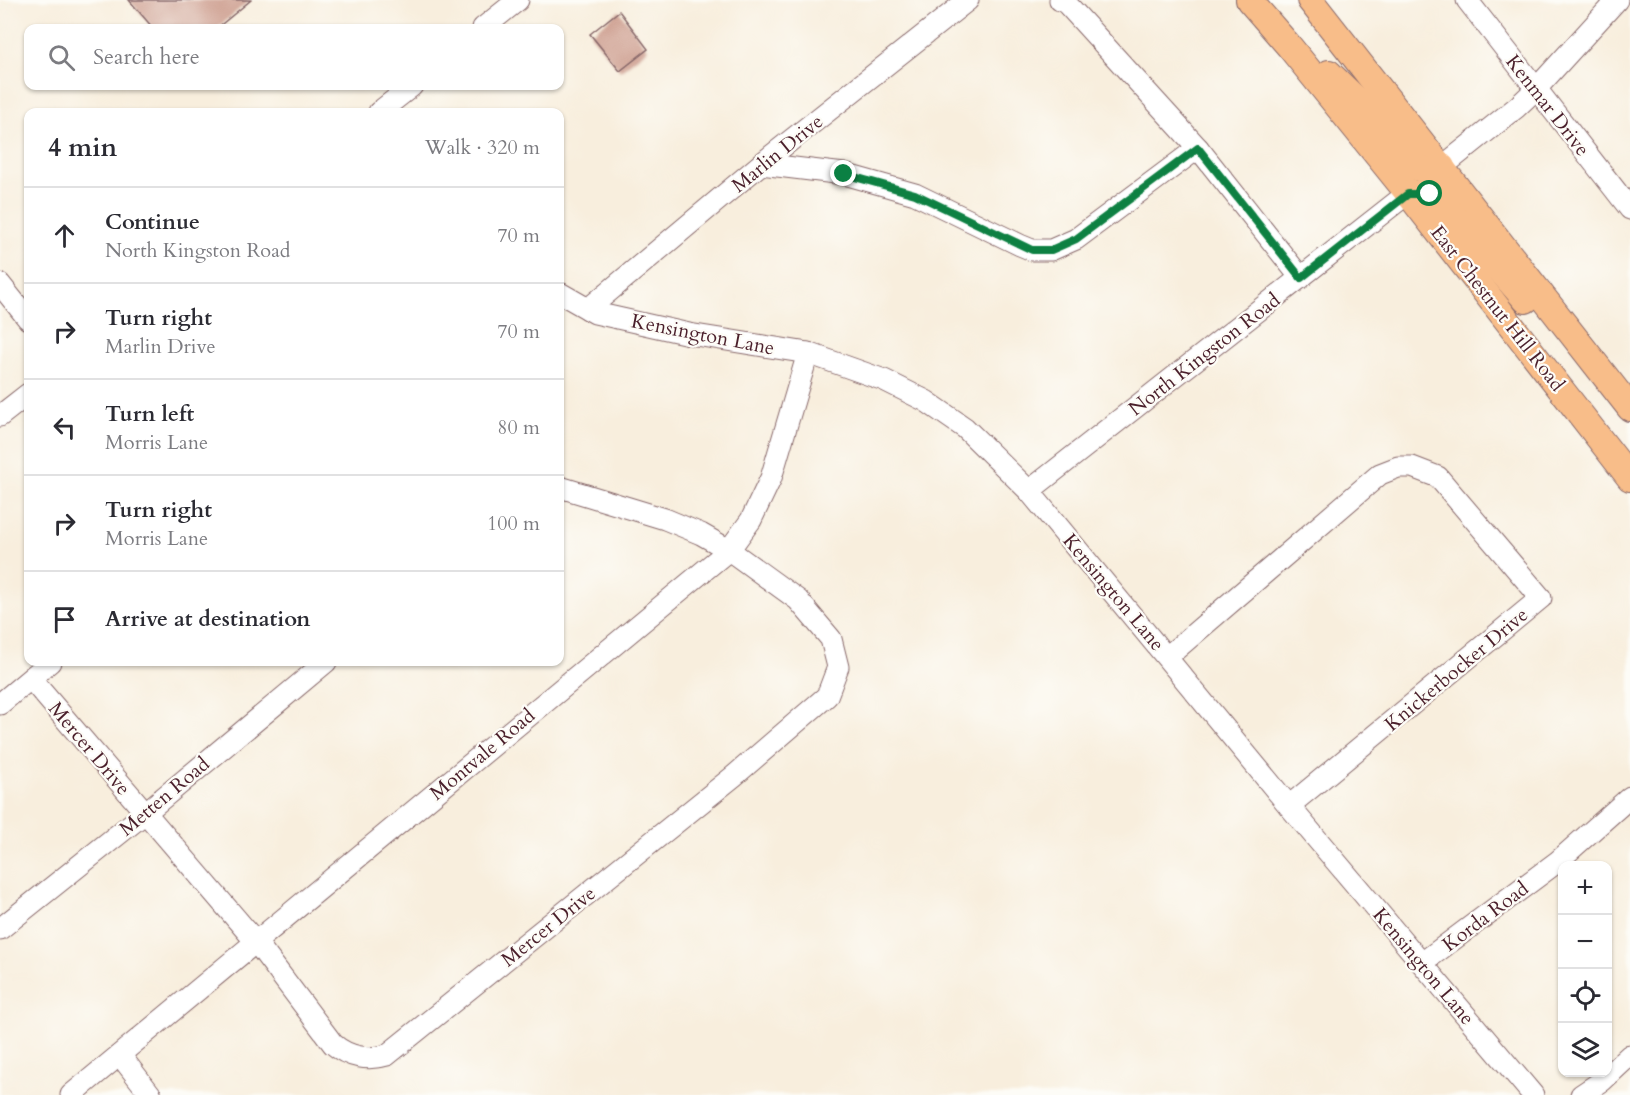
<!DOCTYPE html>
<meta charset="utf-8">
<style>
:root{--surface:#fff;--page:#f2f2f3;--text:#2b2b33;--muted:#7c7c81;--line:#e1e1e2}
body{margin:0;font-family:Cardo,serif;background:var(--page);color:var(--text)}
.controls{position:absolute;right:18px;bottom:18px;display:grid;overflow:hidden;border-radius:12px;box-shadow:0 2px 4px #0004}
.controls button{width:54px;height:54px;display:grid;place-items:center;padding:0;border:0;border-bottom:2px solid var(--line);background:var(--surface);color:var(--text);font:30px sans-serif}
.stop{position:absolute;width:18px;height:18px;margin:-14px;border:4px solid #0b8043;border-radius:50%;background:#fff}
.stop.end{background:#0b8043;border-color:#fff;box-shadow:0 2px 6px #0008}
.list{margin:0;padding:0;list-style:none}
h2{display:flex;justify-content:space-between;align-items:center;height:78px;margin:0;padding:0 24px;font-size:26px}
h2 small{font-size:20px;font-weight:400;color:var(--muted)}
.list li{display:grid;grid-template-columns:39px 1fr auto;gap:18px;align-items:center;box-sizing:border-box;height:96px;padding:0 24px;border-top:2px solid var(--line)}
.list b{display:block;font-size:22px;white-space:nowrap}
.list p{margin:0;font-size:20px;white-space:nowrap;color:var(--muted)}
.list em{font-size:20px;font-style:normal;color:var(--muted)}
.icon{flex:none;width:33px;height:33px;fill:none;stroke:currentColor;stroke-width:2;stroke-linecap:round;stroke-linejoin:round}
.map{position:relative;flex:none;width:1630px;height:1095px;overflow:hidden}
.search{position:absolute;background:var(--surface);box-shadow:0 2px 4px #0004;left:24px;top:24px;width:540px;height:66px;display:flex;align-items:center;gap:15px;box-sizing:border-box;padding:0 21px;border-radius:12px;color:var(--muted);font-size:22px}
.panel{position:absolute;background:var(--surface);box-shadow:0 2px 4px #0004;left:24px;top:108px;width:540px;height:558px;border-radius:12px}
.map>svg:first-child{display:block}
.building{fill:#cc9b8c}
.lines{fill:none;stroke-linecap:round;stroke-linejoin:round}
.minor-casing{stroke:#876769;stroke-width:23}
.major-casing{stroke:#876769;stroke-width:28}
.minor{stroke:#fff;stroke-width:21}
.major{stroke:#f8bd89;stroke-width:26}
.route{stroke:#0b8043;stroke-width:8}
.labels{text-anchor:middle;stroke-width:4.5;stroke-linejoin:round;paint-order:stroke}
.street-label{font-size:20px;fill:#4a1f2b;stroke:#fdfcf7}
</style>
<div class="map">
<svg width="1630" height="1095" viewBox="0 0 1630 1095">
<rect width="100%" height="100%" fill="#fdfcf7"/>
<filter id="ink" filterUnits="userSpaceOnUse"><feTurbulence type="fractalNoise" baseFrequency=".0167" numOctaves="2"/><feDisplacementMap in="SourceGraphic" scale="12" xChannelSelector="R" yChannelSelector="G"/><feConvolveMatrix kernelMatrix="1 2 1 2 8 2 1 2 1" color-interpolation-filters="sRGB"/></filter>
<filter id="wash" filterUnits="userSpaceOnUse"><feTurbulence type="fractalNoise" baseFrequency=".008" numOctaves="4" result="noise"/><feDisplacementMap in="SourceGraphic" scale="24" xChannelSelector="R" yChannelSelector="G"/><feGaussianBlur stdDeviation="1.35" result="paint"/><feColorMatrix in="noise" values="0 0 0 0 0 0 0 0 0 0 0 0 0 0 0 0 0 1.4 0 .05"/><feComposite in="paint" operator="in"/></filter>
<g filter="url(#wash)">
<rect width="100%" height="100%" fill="#f8eedd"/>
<g id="blocks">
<g class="building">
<path d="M129,0H251L217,28H153Z"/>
<path d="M619,11L648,49L620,71L590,34Z"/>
</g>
</g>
</g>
<g filter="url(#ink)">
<use href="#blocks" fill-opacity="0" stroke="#876769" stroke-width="1.5"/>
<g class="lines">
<defs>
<g id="minor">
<path d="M1060,0L1066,3L1198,148L1301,278"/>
<path d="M1467,0L1630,209"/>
<path d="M483,28L518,0"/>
<path d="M379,112L412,86"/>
<path d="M761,164L844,174L915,194L1020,245L1032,250H1051L1076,239L1198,148"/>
<path d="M1442,167L1517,107L1536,89L1617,0"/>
<path d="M0,284L28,319"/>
<path d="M560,293L595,313L689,334L808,353L884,380L926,401L965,428L1029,491L1289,806L1533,1095"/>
<path d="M588,309L761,164L968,0"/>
<path d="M0,416L28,394"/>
<path d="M1029,491L1408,193"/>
<path d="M1167,657L1380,474L1398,467H1412L1438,477L1541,598L1289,806"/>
<path d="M31,679L256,942L333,1044C348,1057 368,1061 387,1055L734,776L827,696L838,667L831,639L798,600L729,550L701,534L665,519L560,487"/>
<path d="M0,704L50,662"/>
<path d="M0,929L145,813L326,662"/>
<path d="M1422,963L1557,862L1630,797"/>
<path d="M120,1055L151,1095"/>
<path d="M71,1095L729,550L751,520L771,478L808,353"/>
<path d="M1581,1095L1602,1081L1630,1055"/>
</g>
<g id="major">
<path d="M1249,0L1289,46L1408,193L1630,478"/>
<path d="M1310,0L1630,408"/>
<path d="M1329,73L1362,105L1415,166C1425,171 1432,172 1442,167"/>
<path d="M1408,193L1430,194L1438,198L1526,300"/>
</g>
</defs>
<use href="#minor" class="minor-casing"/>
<use href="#major" class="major-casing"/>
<use href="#minor" class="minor"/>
<use href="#major" class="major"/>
</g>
</g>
<g class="lines" filter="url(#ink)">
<path class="route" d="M844,174L915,194L1032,250H1051L1076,239L1198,148L1301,278L1408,194H1430"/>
</g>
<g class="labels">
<g class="street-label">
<text transform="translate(1548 105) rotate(52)" y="7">Kenmar Drive</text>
<text transform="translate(777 153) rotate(-39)" y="7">Marlin Drive</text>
<text transform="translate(1498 308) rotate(52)" y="7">East Chestnut Hill Road</text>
<text transform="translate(703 334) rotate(11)" y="7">Kensington Lane</text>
<text transform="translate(1204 354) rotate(-38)" y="7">North Kingston Road</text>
<text transform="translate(1114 592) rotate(50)" y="7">Kensington Lane</text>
<text transform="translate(1456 669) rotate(-40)" y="7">Knickerbocker Drive</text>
<text transform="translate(90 748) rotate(50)" y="7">Mercer Drive</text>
<text transform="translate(482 754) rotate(-40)" y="7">Montvale Road</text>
<text transform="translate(164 796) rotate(-40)" y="7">Metten Road</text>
<text transform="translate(1485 916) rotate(-37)" y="7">Korda Road</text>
<text transform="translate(548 926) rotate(-39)" y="7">Mercer Drive</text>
<text transform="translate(1424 966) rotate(50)" y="7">Kensington Lane</text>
</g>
</g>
</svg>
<div class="controls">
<button>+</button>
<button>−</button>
<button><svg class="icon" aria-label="locate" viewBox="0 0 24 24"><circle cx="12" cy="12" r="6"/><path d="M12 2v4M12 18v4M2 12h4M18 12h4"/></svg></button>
<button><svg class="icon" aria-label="layers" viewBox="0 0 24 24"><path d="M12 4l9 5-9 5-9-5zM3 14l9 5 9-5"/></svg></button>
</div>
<div class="stop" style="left:1430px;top:194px"></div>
<div class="stop end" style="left:844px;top:174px"></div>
<div class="search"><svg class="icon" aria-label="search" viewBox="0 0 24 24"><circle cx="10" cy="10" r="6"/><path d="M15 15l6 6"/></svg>Search here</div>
<section class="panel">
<h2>4 min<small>Walk · 320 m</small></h2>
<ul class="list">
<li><svg class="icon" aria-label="ahead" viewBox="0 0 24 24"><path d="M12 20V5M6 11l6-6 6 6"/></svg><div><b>Continue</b><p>North Kingston Road</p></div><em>70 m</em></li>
<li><svg class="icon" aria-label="right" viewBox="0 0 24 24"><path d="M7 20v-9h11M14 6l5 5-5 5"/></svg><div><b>Turn right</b><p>Marlin Drive</p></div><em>70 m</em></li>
<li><svg class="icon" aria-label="left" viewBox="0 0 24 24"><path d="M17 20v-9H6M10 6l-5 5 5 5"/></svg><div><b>Turn left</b><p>Morris Lane</p></div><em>80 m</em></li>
<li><svg class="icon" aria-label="right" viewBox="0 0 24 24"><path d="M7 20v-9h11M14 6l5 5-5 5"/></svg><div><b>Turn right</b><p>Morris Lane</p></div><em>100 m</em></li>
<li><svg class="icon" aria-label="arrive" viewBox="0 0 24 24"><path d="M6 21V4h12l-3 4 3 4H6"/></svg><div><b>Arrive at destination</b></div></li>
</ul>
</section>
</div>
